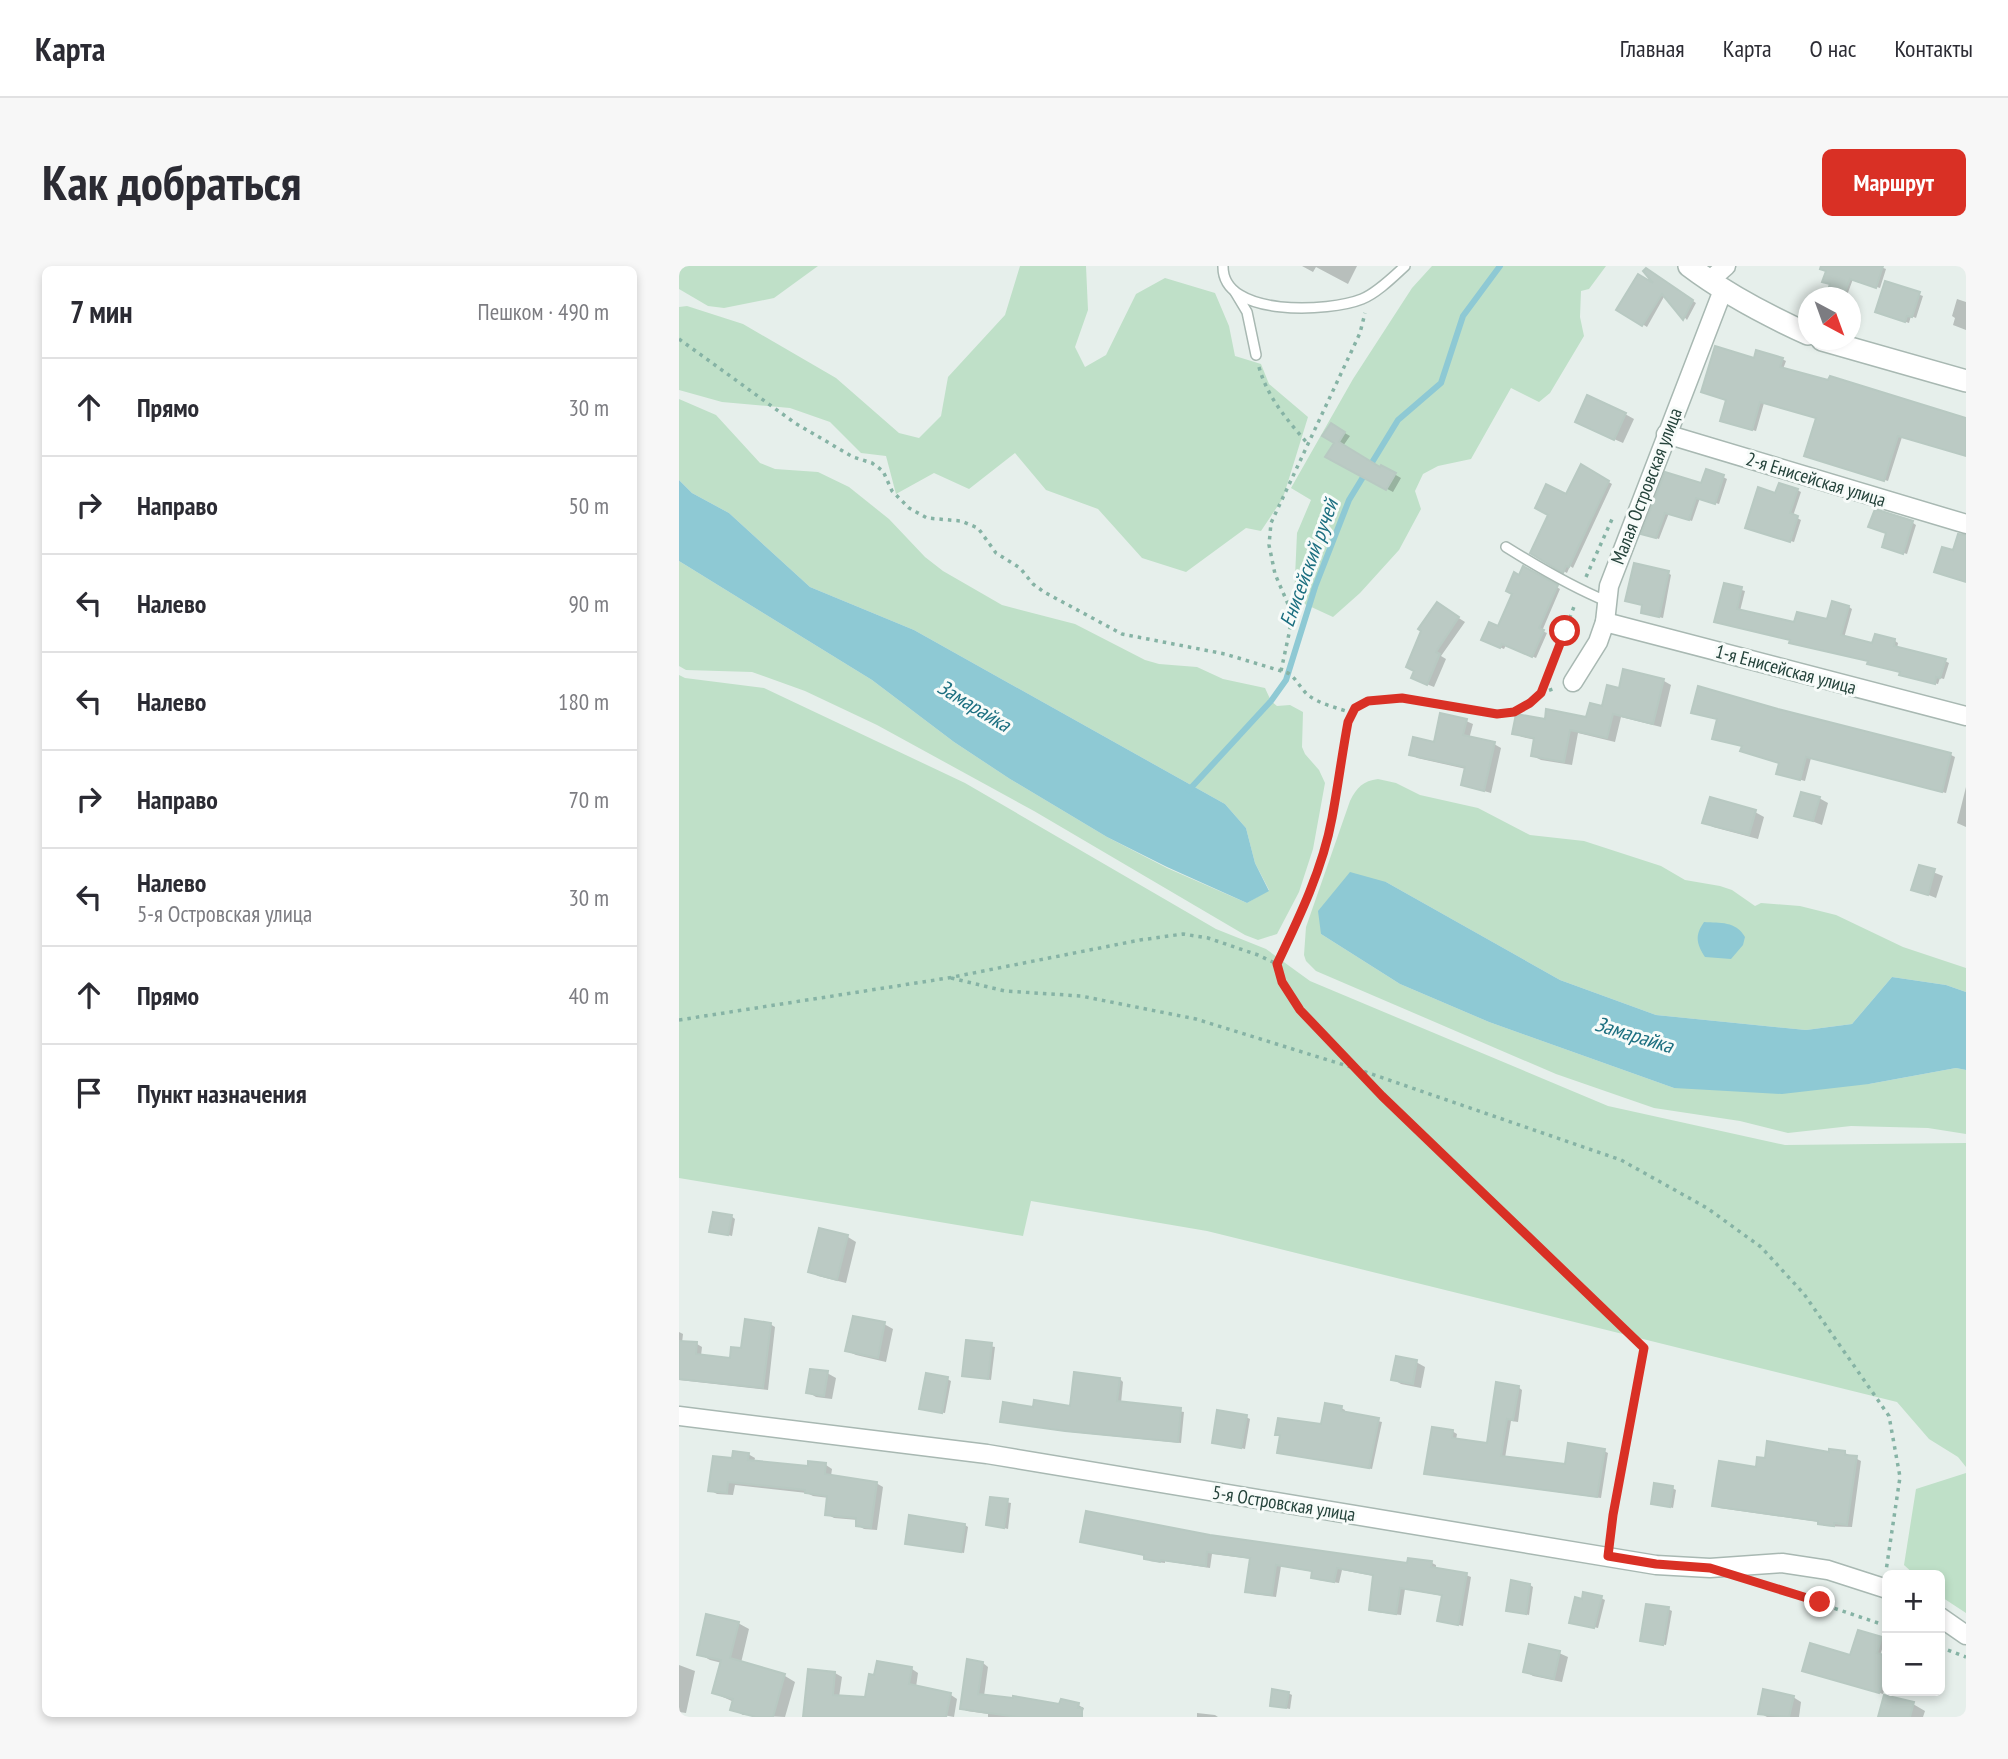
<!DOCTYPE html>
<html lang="ru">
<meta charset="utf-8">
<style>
:root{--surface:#fff;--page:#f7f7f7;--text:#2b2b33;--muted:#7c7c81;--line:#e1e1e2;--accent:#d93025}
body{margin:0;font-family:"PT Sans Narrow",sans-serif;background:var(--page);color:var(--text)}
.controls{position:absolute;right:21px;bottom:21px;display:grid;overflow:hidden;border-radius:10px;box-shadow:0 4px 10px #0003}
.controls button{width:63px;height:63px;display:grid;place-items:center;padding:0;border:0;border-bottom:2px solid var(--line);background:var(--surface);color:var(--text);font:35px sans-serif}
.compass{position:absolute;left:1119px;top:21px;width:63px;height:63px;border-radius:50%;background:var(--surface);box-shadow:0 4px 10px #0003;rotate:139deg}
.stop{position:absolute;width:21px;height:21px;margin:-16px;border:5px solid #d93025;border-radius:50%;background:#fff}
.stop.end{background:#d93025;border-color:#fff;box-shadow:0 2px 7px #0008}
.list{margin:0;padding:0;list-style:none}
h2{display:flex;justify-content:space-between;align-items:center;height:91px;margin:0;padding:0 28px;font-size:30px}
h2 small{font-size:23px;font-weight:400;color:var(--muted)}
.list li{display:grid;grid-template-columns:46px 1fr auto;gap:21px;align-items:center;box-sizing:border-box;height:98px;padding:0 28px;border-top:2px solid var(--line)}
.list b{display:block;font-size:26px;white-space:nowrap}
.list p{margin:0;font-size:23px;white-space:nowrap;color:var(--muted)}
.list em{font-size:23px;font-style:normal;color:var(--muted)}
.icon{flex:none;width:38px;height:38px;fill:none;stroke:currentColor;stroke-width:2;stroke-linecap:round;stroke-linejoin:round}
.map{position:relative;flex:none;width:1287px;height:1451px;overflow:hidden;border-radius:10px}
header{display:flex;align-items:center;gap:42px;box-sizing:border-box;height:98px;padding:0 35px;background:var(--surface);border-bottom:2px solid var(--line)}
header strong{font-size:33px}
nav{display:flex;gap:38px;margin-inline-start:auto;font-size:24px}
.intro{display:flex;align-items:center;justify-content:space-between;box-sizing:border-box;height:168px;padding:0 42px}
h1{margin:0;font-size:49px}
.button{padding:18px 32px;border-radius:10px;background:var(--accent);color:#fff;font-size:24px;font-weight:700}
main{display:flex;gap:42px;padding:0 42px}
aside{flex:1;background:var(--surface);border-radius:10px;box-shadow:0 4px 10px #0003}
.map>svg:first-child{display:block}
.green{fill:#bfe0c8}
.water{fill:#8ec9d4}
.shadow{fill:#0003}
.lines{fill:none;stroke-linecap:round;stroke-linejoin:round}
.stream{stroke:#8ec9d4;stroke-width:6}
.building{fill:#bbcac4;stroke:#b8c9c2;stroke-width:2}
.service-casing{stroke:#a8b8b2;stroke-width:12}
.minor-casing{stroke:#a8b8b2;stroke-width:21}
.tertiary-casing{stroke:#a8b8b2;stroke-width:24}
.path{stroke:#86b3a5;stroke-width:3.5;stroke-dasharray:3.5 5;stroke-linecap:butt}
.service{stroke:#fff;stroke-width:9}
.minor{stroke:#fff;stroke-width:18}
.tertiary{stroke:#fff;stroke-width:21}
.route{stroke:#d93025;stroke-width:9}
.labels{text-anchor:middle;stroke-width:6;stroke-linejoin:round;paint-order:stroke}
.street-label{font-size:19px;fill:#24423a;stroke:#f7fbf9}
.water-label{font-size:21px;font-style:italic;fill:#1c6f80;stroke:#f7fbf9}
</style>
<header>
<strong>Карта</strong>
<nav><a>Главная</a><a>Карта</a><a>О нас</a><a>Контакты</a></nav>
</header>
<div class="intro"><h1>Как добраться</h1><a class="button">Маршрут</a></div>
<main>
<aside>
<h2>7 мин<small>Пешком · 490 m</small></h2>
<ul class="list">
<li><svg class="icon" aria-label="ahead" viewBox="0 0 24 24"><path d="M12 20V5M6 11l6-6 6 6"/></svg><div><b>Прямо</b></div><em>30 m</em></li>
<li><svg class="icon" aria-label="right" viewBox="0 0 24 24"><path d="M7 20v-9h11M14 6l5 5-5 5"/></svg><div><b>Направо</b></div><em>50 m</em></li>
<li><svg class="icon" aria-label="left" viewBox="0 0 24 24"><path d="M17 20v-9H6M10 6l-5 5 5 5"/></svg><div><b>Налево</b></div><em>90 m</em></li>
<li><svg class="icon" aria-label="left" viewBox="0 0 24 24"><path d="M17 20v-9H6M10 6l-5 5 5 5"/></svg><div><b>Налево</b></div><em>180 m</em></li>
<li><svg class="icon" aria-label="right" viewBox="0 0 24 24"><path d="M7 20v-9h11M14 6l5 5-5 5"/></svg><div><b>Направо</b></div><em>70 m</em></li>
<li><svg class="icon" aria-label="left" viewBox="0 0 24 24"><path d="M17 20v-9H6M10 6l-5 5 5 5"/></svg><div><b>Налево</b><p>5-я Островская улица</p></div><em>30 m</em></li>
<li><svg class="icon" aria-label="ahead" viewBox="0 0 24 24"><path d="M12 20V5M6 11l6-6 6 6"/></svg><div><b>Прямо</b></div><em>40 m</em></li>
<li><svg class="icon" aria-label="arrive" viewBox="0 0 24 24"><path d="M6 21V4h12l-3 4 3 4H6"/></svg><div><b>Пункт назначения</b></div></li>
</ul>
</aside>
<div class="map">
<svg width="1287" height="1451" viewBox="0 0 1287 1451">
<rect width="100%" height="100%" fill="#e6efeb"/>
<g class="green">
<path d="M0,0H139L95,32L45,42L29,40L0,23Z"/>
<path d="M341,0H407L409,44L396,81L406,101L427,89L457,28L486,12L536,27L550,60L556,90L582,98L590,118L629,151L604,232L582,265L567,262L507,306L463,292L419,243L367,224L336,187L290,223L255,207L217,228L207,190L182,187L151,156L111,142L43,136L0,124V41L8,40L64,58L157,112L220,167L240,172L262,150L269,111L326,49Z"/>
<path d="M753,0H927L910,23L902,25L901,51L905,70L871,127L860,136L832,122L792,193L759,200L744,208L736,225L742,243L720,284L681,327L654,351L615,333L618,267L632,234L612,222L674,113L733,22Z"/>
<path d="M0,133L37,149L81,197L96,203L139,206L170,221L210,253L246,291L264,305L323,339L396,358L466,394L480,398L518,401L544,413L586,422L592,435L598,440L611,439L624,446L623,481L626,488L640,504L646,517L634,583L620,626L598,668L579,674L566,669L355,545L198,459L126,425L73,406L7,404L0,400V295L193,414L275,476L331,513L428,571L488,602L568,637L590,624L576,597L567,562L546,538L235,364L131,321L50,247L13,227L0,214Z"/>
<path d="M0,409L6,412L85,422L286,517L537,663L587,683L631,715L929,840L1106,879L1287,877V1201L1279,1191L1250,1173L1218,1136L528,965L352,935L344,970L0,912Z"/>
<path d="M699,513L717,517L741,529L799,542L851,569L905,575L982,600L1006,614L1041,620L1053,624L1076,640L1082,637L1121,640L1157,649L1224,681L1287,702V726L1267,719L1213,711L1173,758L1127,764L977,749L881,714L707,616L642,668L721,718L810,756L995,822L1190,818L1277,802L1287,804V868L1249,862L1172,860L1109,867L1061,855L975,842L877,808L637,705L627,695L625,689L627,661L671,535C678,521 684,515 699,513Z"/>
<path d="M1287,1207V1347L1261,1330V1309H1236L1225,1299L1237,1223Z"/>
</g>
<g class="water">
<path d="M0,214L13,227L50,247L131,321L235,364L546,538L567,562L576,597L590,625L568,637L488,601L428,571L331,513L275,476L193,414L0,295Z"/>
<path d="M671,606L707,616L881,714L977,749L1127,764L1173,758L1213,711L1267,719L1287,726V804L1277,802L1190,818L1103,828L995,822L810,756L721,718L642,668L639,645Z"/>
<path d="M1025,656C1041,657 1057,655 1066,671L1064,679L1052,693L1026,691C1017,677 1016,669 1025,656Z"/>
</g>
<g class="shadow">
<path d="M623,0H678L669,18L637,1L634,6Z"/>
<path d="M1150,0H1199L1207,3L1201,22L1174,13L1167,32L1154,27Z"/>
<path d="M968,4L1017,37L1008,54L986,29L968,61L940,43L980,22Z"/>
<path d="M1207,17L1244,30L1237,52L1232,50L1230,57L1201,47Z"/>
<path d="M1278,33L1287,36V64L1274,59L1276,52L1273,50Z"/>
<path d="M1103,93L1107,95L1104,103L1223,171L1209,215L1131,191L1139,152L1085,137L1077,165L1046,156L1076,94Z"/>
<path d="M946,148L955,153L944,177L906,160Z"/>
<path d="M652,159L671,170L664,180L701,203L703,201L722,212L714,226L648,191L657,177Z"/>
<path d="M903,200L933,218L894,302L891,300L888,307L853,287L871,249L888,230Z"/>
<path d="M987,208L1024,219L1044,211L1048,213L1040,238L1021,232L1013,255L990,247L980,273L968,269Z"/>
<path d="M1118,224L1122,226L1114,250L1122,254L1115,276L1072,263L1097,229Z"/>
<path d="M1234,257L1237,259L1228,288L1209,282Z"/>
<path d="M845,302L881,323L863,365L868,367L857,392L827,379L825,383L808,376L820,362Z"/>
<path d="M989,307L992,309L984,352L967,348L965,339Z"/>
<path d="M1046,319L1066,325L1061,345L1117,358L1149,355L1170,341L1173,343L1165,372L1195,379L1216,375L1219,377L1218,383L1266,395L1270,397L1265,413L1261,412L1259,418L1225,410L1222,406L1191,395L1116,378L1113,374L1040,357L1037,355Z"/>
<path d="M764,342L786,356L762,390L767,393L755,421L740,415Z"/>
<path d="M946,405L985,415L992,419L982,461L942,451L936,476L899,467L893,499L862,494L854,490L857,474L843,471L835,467L867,455L909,453L924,442L941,424Z"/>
<path d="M1099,445L1272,489L1276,491L1267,527L1132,492L1126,515L1104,509L1102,497L1064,480L1040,454L1019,448Z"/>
<path d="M787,455L794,458L790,473L815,478L822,482L812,527L784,519L787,503L738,492L732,488L756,478Z"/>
<path d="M1287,521V561L1278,557Z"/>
<path d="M1140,532L1149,537L1143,559L1117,549Z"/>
<path d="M1076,546L1085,551L1079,573L1034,561L1025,556Z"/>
<path d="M1241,601L1264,610L1257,632L1235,623Z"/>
<path d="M52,950L56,953L53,970L32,965Z"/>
<path d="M141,964L169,971L177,976L167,1017L139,1010L131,1005Z"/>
<path d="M91,1058L96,1061L89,1124L0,1114V1066L4,1068L3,1077L18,1078L23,1081L22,1090L52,1094Z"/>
<path d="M205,1058L214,1063L207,1096L177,1089L168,1085Z"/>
<path d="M289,1076L316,1081L312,1114L284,1109Z"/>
<path d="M737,1096L746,1101L742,1122L722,1118L714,1113Z"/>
<path d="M148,1107L157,1112L153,1133L137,1131L129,1126Z"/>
<path d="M268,1113L272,1115L266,1147L246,1144Z"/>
<path d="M441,1113L444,1116L442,1137L505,1146L502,1177L392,1166L323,1155L356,1143L392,1142Z"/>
<path d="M839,1121L843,1124L839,1156L832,1155L826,1192L887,1199L925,1185L929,1187L922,1232L752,1209L747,1207L773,1165L778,1168L777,1174L810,1179Z"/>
<path d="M662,1142L666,1144L665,1148L703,1156L693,1203L600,1186L602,1171L598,1168L643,1160Z"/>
<path d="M567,1151L571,1153L566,1183L535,1176Z"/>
<path d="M1166,1187L1182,1195L1173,1261L1145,1260L1141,1256L1040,1242L1035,1239L1087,1194Z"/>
<path d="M69,1188L76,1192L75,1196L130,1202L147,1199L153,1203L152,1210L197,1217L204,1221L198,1264L185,1263L178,1259L179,1254L155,1252L148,1248L150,1232L134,1230L128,1227L56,1219L54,1229L38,1228L31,1224L55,1194Z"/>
<path d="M993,1222L997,1224L994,1242L974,1237Z"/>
<path d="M313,1233L332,1237L329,1263L309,1258Z"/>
<path d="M286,1259L289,1261L285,1287L228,1277Z"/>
<path d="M530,1271L730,1299L753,1297L757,1299V1303L787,1309L792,1311L784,1360L760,1354L764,1330L726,1323L722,1349L697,1346L692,1343L695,1310L663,1304L660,1317L639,1314L634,1311L635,1306L602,1300L597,1331L573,1328L568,1325L573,1293L533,1288L531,1302L486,1295V1297L471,1295L467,1290L403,1275Z"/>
<path d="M851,1319L854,1321L850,1349L829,1344Z"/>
<path d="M922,1332L926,1334L919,1362L893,1356L904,1335Z"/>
<path d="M989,1343L993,1345L987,1379L962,1374Z"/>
<path d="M59,1357L70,1363L62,1397L106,1410L116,1416L106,1451L64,1449L53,1443L55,1436L35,1427L43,1397L31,1394L20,1388Z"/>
<path d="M1202,1373L1206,1375L1201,1389L1208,1392V1413L1204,1428L1125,1405L1172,1391Z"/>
<path d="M880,1387L889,1391L883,1416L854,1410L846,1405Z"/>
<path d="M304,1397L309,1401L305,1430L381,1440L399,1439L405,1442L402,1451H309V1448L288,1445L282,1442Z"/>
<path d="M0,1399L16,1405L7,1447L0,1446Z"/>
<path d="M233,1403L239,1407L237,1421L272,1429L278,1433L275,1451L205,1438L203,1451H126L156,1407L163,1411L160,1431L188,1433L197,1411Z"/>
<path d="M609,1427L613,1429L611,1443L592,1439Z"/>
<path d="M1114,1431L1122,1436L1120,1451H1088L1081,1447Z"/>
<path d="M1207,1431L1234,1438L1246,1445L1244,1451H1201Z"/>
<path d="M518,1447L536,1449L539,1451H518Z"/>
</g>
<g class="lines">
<path class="stream" d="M510,524L592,435L607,414L636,321L670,234L719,154L762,117L784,50L821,0"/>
</g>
<g class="building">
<path d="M1142,0H1204L1197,22L1171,13L1164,31L1148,26L1151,18L1143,16L1147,5L1141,3Z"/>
<path d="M967,2L1014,34L1004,54L983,28L963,60L937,44L959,8L974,17L964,5Z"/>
<path d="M1206,15L1241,26L1233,51L1228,50L1226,56L1196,46Z"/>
<path d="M1036,80L1075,92L1077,84L1094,89L1104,92L1101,101L1149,114L1151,110L1287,152V190L1219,170L1205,215L1125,190L1137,152L1081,136L1073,164L1041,155L1047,134L1022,126Z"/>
<path d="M908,129L947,147L935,174L896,156Z"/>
<path d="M652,157L666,166L660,176L701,201L702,199L717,207L707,224L646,191L655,177L643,170Z"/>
<path d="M902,198L930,215L890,301L887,300L884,307L851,287L869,249L856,242L867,218L887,228Z"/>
<path d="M1027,203L1045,209L1036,238L1017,232L1010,254L986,247L977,272L962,268L986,206L1022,217Z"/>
<path d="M1100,217L1119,223L1111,247L1119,250L1111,276L1066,262L1079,221L1096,227Z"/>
<path d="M1196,243L1234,255L1224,288L1203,281L1207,267L1189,261Z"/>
<path d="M1279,268L1287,269V316L1255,306L1263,281L1274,284Z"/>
<path d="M955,297L990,305L980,351L962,347L963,339L946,335Z"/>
<path d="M844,300L879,319L860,362L865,364L853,391L823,378L821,382L802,374L810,356L819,360L833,328L827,325L835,306L840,309Z"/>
<path d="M1045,317L1063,321L1058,343L1115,356L1118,346L1148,353L1153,335L1170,340L1162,369L1193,377L1196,368L1216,373L1215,380L1267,393L1261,412L1257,411L1256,418L1220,409L1221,406L1188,398L1189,395L1110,377L1111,374L1035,356Z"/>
<path d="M758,336L780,351L757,386L761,388L748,419L732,412L735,405L727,401L742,365L739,363Z"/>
<path d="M944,403L985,413L974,458L934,448L928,472L891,464L885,496L852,490L855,472L833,468L837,448L866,453L867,443L907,451L911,437L923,440L928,419L940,422Z"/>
<path d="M1019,420L1099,443L1272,487L1263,526L1127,491L1121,514L1097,508L1100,497L1061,485L1063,480L1033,473L1038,453L1012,447Z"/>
<path d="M761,447L788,453L784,469L816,476L805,525L782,519L786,501L730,489L734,471L755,476Z"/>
<path d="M1122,526L1141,531L1134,555L1115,550Z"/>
<path d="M1031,531L1077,544L1070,569L1023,557Z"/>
<path d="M1240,599L1256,603L1249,629L1232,624Z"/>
<path d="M34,946L53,949L49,969L30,966Z"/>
<path d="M140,962L169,969L158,1014L129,1006Z"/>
<path d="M174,1050L206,1056L199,1092L166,1085Z"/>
<path d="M66,1053L92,1057L84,1122L0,1113V1075L18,1076L17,1088L51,1092L52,1081L62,1082Z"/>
<path d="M287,1074L313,1077L309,1113L283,1110Z"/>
<path d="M717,1090L738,1094L734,1118L712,1114Z"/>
<path d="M131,1103L149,1105L145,1130L127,1127Z"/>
<path d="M395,1106L441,1112L438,1135L502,1142L499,1176L386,1165L321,1156L324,1136L354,1141L355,1134L391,1140Z"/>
<path d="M247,1107L269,1111L263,1147L240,1143Z"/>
<path d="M817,1116L840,1120L834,1154L828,1153L822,1190L886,1198L889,1177L926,1183L918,1231L745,1208L753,1161L774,1164L773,1172L808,1177Z"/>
<path d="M646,1137L663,1140L662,1145L700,1152L690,1202L598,1187L601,1169H596L599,1152L642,1158Z"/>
<path d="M538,1144L568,1149L562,1182L533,1177Z"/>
<path d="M1088,1175L1150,1186V1183L1166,1185V1189L1178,1190L1168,1259L1155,1257V1260L1139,1258V1255L1033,1240L1040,1195L1077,1201L1078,1191L1086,1192Z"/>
<path d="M54,1185L70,1187L69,1194L129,1200V1195L147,1197L146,1208L198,1216L192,1262L177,1260V1252L146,1249L148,1230L126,1227V1224L49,1216L48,1227L29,1225L34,1190L53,1192Z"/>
<path d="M975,1217L994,1220L991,1241L972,1238Z"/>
<path d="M311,1231L329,1233L325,1262L307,1259Z"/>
<path d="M407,1245L531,1269L728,1297L729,1292L753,1295L752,1301L788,1307L779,1359L758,1355L763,1329L721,1322L717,1348L690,1344L694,1309L658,1302L655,1316L632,1312L633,1305L597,1299L593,1329L566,1326L571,1292L528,1286L527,1300L482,1294L481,1296L465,1293V1289L401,1276Z"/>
<path d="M230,1249L286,1258L282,1286L226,1278Z"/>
<path d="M832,1314L851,1318L847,1348L827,1345Z"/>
<path d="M904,1326L923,1330L915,1362L890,1357L896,1331L903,1333Z"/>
<path d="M967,1338L990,1341L984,1379L961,1375Z"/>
<path d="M27,1348L60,1356L51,1392L106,1408L94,1451H77L51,1444L54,1433L33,1427L42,1394L18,1389Z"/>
<path d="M1179,1364L1203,1371L1198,1387L1208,1390V1400L1200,1427L1123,1405L1131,1377L1171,1389Z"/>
<path d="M850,1378L881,1385L875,1413L844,1406Z"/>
<path d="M288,1393L304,1396L299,1428L334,1432V1430L380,1438L382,1433L400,1437L399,1442H403V1451H338L281,1443Z"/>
<path d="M198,1395L233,1401L230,1418L272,1427L267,1451H124L129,1403L156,1406L154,1429L186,1431L190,1408L195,1409Z"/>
<path d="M593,1423L610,1426L607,1442L591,1440Z"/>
<path d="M1084,1423L1115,1430L1110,1451L1079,1448Z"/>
<path d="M1205,1429L1235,1436L1231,1451H1199Z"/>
</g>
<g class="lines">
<defs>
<g id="service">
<path d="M544,0C543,52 651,46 683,33C698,27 714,11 726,0"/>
<path d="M556,26L568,46L577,89"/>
<path d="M827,281C859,301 891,320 927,335"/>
</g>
<g id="minor">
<path d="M1030,15L1047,0"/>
<path d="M987,168L1287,258"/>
<path d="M926,356L1287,450"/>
<path d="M894,416L919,376L926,356L930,320L1044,24"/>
<path d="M0,1150L308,1188L977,1299L1031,1302L1103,1297L1149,1304L1208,1323"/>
<path d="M1261,1351L1287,1369"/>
</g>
<g id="tertiary">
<path d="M1010,0C1047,28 1087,49 1129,68"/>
<path d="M1143,74L1287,115"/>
</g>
</defs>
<use href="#service" class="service-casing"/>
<use href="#minor" class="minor-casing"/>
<use href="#tertiary" class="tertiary-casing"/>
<g class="path">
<path d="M0,73L116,157L174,191L193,197L204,205L213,225L230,242L248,252L282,255L299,262L317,287L341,302L354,318L365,326L443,368L546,388L609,407C618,413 621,422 629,429C640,438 659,442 673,447"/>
<path d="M580,101C588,131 609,155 629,178"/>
<path d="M907,311L934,251"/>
<path d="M602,405L611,363L609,338L596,308L590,279L592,257L681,67L686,47"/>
<path d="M862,427L877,422"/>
<path d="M598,698C610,740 646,769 676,801"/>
<path d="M272,712L326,725L402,730L517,753L678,803L942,894L1028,942L1082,981L1125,1028L1210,1150L1221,1211L1207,1305"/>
<path d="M0,754L269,712L461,674L504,668L529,672L579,689L598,698C620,653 644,601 653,552C659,520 663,488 669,456L675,442L689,435L723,432L818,448L835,446L851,437L862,427L896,338"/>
<path d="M681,806L965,1082L931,1273"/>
<path d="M1083,1318L1208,1360"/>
<path d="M1261,1381L1287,1391"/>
</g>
<use href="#service" class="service"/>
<use href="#minor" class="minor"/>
<use href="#tertiary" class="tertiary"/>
</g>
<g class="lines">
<path class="route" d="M886,365L862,427L851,437L835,446L818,448L723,432L689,435L676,442L669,456C663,488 659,520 653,552C644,602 620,652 598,698L603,716L621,744L703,830L965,1082L934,1249L929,1290L977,1298L1031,1302L1141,1336"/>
</g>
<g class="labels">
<g class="street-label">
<text transform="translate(1137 213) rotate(17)" y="7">2-я Енисейская улица</text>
<text transform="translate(967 220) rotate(-69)" y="7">Малая Островская улица</text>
<text transform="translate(1107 403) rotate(15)" y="7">1-я Енисейская улица</text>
<text transform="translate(605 1237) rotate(9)" y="7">5-я Островская улица</text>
</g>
<g class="water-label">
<text transform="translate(630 297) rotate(-70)" y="7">Енисейский ручей</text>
<text transform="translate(295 440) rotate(31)" y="7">Замарайка</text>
<text transform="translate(955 769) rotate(17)" y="7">Замарайка</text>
</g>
</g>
</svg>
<div class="controls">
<button>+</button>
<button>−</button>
</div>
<svg class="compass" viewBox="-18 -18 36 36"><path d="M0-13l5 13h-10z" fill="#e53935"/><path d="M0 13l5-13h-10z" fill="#7c7c81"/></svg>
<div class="stop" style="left:886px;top:365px"></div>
<div class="stop end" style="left:1141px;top:1336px"></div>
</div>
</main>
